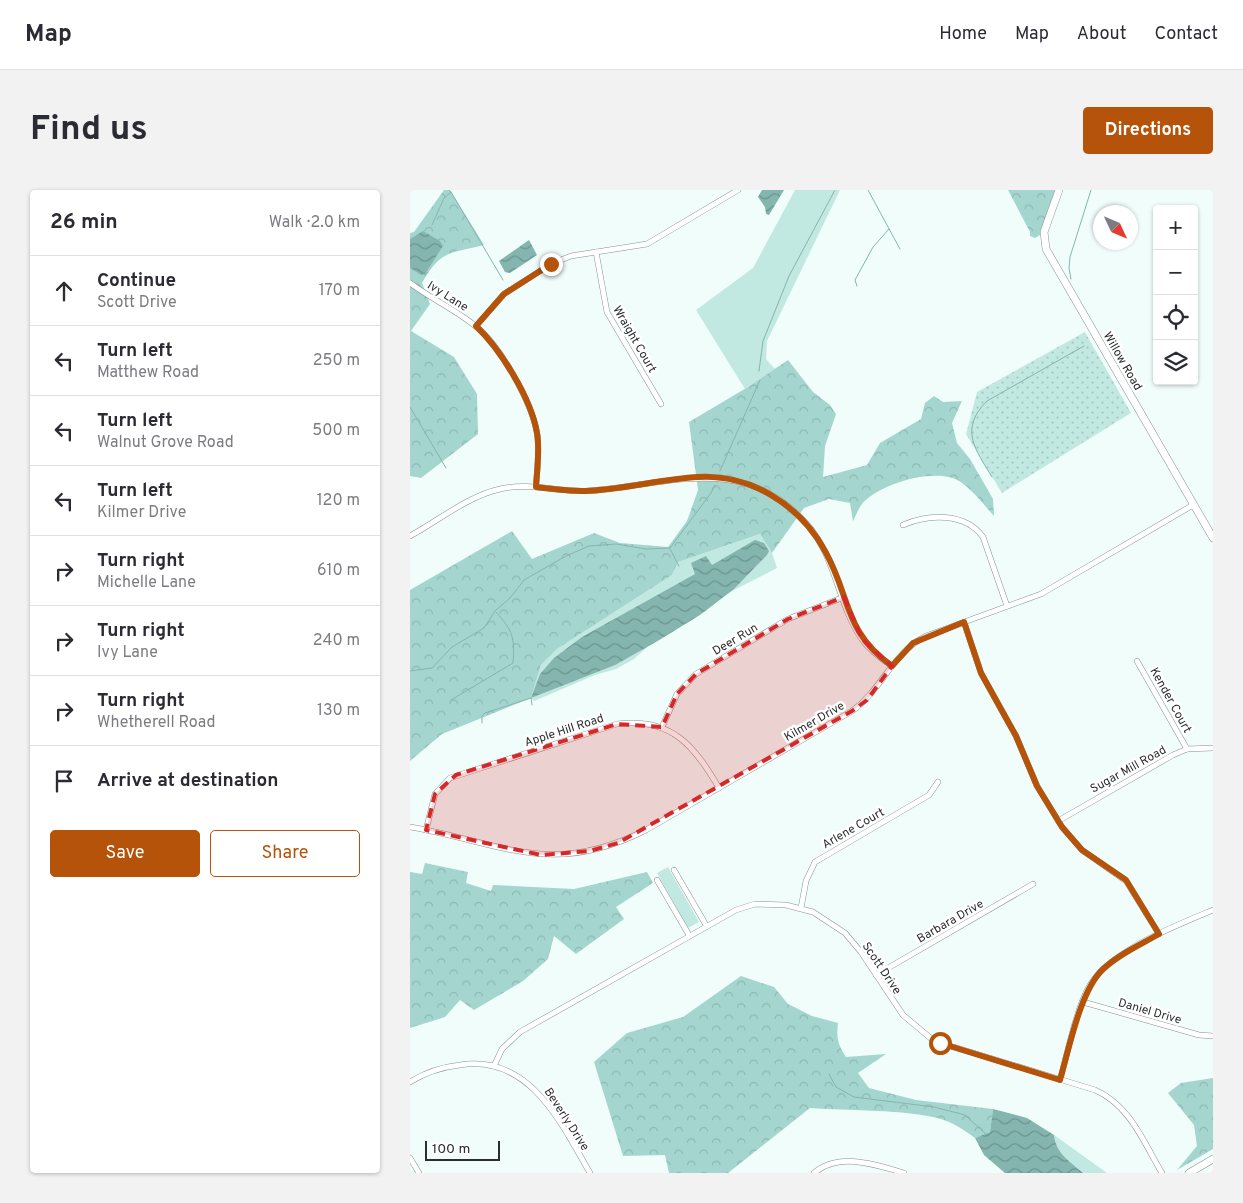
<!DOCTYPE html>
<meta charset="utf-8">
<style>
:root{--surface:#fff;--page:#f2f2f3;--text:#2b2b33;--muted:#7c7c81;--line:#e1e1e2;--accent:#b45309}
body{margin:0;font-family:Overpass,sans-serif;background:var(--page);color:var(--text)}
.controls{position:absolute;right:15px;top:15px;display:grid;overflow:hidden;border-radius:5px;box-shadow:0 1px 4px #0004}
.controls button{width:45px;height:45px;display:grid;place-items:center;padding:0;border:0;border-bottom:1px solid var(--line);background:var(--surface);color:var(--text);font:25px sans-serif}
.compass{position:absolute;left:683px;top:15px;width:45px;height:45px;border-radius:50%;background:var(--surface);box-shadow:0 1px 4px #0004;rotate:134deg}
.scale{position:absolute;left:15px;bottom:12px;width:75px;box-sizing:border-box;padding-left:5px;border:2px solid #2a2e2e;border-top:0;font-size:14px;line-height:18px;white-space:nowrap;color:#2a2e2e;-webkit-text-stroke:4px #fff;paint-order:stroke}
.stop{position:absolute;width:15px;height:15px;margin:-11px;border:4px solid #b45309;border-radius:50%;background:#fff}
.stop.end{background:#b45309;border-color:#fff;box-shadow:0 1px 5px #0008}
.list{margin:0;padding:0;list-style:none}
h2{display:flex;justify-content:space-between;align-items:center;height:65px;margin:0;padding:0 20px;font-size:21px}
h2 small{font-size:16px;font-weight:400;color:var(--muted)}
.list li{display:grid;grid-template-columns:32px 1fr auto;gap:15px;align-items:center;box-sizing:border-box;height:70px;padding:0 20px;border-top:1px solid var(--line)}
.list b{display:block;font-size:19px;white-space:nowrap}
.list p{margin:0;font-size:16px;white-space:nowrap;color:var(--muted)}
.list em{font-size:16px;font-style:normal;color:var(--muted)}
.actions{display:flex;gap:10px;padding:15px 20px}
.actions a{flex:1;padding:11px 0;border:1px solid var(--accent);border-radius:5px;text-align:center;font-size:18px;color:var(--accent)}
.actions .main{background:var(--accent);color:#fff}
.icon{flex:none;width:28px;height:28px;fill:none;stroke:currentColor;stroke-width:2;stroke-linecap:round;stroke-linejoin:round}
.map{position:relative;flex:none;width:803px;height:983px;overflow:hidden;border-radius:5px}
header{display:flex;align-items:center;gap:30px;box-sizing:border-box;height:70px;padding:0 25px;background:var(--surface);border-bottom:1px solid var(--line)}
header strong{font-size:24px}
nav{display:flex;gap:28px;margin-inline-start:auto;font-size:18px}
.intro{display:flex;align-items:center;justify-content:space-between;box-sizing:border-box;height:120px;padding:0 30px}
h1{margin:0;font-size:35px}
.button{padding:12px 22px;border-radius:5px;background:var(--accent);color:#fff;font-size:18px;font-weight:700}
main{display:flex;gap:30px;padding:0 30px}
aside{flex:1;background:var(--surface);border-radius:5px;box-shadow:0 1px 4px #0004}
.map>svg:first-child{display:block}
.grass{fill:#c2e8e2}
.forest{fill:url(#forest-crowns)}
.park{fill:url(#park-dots)}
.water{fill:url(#water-waves)}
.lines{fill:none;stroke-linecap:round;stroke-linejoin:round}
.stream{stroke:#84b5ae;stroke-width:1}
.street-casing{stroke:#879290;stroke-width:6}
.secondary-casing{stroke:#879290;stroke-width:8}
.street{stroke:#fff;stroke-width:5}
.secondary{stroke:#fff;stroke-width:7}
.route{stroke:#b45309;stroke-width:6}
.marked{fill:#d62828;fill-opacity:0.2;stroke:#d62828;stroke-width:4;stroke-dasharray:10 6;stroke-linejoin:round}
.labels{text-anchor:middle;stroke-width:5;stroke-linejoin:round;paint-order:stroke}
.street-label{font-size:12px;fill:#2a2e2e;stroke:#fff}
</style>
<header>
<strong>Map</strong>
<nav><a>Home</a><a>Map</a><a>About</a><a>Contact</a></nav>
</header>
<div class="intro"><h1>Find us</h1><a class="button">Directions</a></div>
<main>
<aside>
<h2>26 min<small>Walk · 2.0 km</small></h2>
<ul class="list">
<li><svg class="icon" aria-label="ahead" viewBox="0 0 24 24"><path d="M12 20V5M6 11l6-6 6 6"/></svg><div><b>Continue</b><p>Scott Drive</p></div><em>170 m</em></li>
<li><svg class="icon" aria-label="left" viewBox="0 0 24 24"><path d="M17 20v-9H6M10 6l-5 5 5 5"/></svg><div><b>Turn left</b><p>Matthew Road</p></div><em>250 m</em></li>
<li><svg class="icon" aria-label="left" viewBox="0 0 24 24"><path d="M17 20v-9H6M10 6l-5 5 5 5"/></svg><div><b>Turn left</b><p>Walnut Grove Road</p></div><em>500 m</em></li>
<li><svg class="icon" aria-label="left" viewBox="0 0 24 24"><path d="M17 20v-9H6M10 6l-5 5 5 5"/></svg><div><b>Turn left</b><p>Kilmer Drive</p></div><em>120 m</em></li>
<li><svg class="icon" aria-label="right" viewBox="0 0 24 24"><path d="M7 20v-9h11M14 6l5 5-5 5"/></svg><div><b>Turn right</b><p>Michelle Lane</p></div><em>610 m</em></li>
<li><svg class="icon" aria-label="right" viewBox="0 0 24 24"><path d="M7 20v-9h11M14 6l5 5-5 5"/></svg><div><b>Turn right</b><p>Ivy Lane</p></div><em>240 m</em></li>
<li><svg class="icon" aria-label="right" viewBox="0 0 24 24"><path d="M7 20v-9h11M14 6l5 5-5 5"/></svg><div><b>Turn right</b><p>Whetherell Road</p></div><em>130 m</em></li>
<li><svg class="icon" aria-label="arrive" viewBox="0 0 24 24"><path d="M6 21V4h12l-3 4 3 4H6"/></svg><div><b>Arrive at destination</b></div></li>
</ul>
<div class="actions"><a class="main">Save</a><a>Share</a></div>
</aside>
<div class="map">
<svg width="803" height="983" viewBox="0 0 803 983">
<defs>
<pattern id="forest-crowns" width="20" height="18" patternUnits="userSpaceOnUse" patternTransform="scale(1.25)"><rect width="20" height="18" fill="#a4d6cf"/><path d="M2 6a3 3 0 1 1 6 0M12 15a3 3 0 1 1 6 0" fill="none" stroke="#8db8b2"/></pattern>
<pattern id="park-dots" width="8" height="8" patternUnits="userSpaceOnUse" patternTransform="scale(1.25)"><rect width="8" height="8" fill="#c2e8e2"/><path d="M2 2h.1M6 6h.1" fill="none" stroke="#a7c7c2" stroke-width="1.8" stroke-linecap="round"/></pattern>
<pattern id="water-waves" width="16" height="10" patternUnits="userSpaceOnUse" patternTransform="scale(1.25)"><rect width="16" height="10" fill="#84b5ae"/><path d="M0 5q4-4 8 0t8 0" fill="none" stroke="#6c948e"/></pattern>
</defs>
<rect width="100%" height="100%" fill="#f0fdfb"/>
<g class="grass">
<path d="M385,0H430L357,151L356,169L365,179L335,199L286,120L343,78Z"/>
<path d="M350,344L362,363L367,378L324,400L245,450L224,469L206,479L185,485L124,511L121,508L131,475L147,459L262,385L268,372Z"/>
<path d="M258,677L289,732L278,738L247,683Z"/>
<path d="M644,945L697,983H673C660,971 646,964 644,945Z"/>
</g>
<g class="forest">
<path d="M34,0H40L74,55C38,64 31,60 12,93L20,114L1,141L44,167L67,204L68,244L11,288L0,286V43L4,42Z"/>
<path d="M598,0H645L630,45L625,48L620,46V42Z"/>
<path d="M378,170L403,202L420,215L426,224L415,256L413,287L457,275L470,253L511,229L515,213L524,206L533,212L552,211L542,233L547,253L560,269L583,309L584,326C575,316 560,297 549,291C525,277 469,294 452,314C448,319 446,326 443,331L440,313L419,309L394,318L362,363L350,344L268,372L262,385L147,459L131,475L121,508L32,544L0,571V400L102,341L122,369L184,343L210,353L258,357L277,331L288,300L279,232L338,197Z"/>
<path d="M15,673L58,682L56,693L81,701L83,695L164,699L237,682L243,693L206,717L214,729L166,764L144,746L138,769L113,791L64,820L50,810L35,827L0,838V682L12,684Z"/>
<path d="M331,786L364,797L378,814L402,826L428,833C426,847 428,855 436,867L476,864L448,883L459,898L506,910L583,919L580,942L565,948C554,940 544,933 531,929C494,919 439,921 400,918L318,983H259L255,965L213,966L184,872L217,843L273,827Z"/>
<path d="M803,888V959L767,980L787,956L784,935L758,903L771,893Z"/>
</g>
<path class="park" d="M675,142L721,223L592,303L556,244L567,202Z"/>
<g class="water">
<path d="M352,0H374L359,25L356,24L355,17L348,7Z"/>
<path d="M13,41L30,51L33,56L15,84L11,85L0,78V49Z"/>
<path d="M119,50L127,65L100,83L95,82L89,71Z"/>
<path d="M345,350L354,353L359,361L357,365L324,399L290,425L246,452L205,475L121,508L130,484L144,468L172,447L285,384L281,373L296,366L302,375Z"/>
<path d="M583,919L617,928L644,945C646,964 660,971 673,983H595L574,965L565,948L580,942Z"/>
</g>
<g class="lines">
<g class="stream">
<path d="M458,0L490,59"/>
<path d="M41,2L93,90"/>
<path d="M22,35L34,8L41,2L39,0"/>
<path d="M661,89L659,78L660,67L681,0"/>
<path d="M447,96L445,90L463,57L479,39"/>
<path d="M349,181L353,151L379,86L425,0"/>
<path d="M0,217L36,278"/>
<path d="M310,281L350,190"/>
<path d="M582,287C565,259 549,239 577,211L674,156"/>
<path d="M260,359L269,376"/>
<path d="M0,481L22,478L42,457L74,438L85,421L100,408L114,390L156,366L179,356L206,354L236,359L260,358L301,303L305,295"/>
<path d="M121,508L122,515"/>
<path d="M41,510L103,473C105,448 103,441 86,422"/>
<path d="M72,533V526L75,523L121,508"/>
<path d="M419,884L426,897L444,907L524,917L555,925L576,944"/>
</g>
<defs>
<g id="street">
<path d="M186,62L197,122L251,214"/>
<path d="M0,93C20,108 44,119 64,135C89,153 122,213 127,243C130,261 127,279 126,297"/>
<path d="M66,136L94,104L141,74L161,66L237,54L328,0"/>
<path d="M493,335C518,324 555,322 573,347L597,416"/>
<path d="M0,346C28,331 58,306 90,299C118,292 148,302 176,301C257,296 331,261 396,333C426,366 427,412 451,448C459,460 470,468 482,476"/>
<path d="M554,432L571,483L606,546L627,596L652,637L672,660L716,691L749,744"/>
<path d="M727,471L777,559"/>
<path d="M252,537L267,504L286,484L378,429L434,407"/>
<path d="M648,631L763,565L777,559L803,558"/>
<path d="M0,637C93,653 141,688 236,640L442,521C472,500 482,463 516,446L631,404L783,315"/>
<path d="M16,640L25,604L40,588L207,534C261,527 284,555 309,598"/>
<path d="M264,680L296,735"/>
<path d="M247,690L279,745"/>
<path d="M391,718L396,691L405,672L519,605L528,592"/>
<path d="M466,785L623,694"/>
<path d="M673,812L789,845L803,846"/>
<path d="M84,876L92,859L110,842L326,720L345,714L376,715L403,722L435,743L451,762L493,825L524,851L685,900C720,915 734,953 752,983"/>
<path d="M650,890C658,862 666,819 680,795C700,761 767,735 803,720"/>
<path d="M0,892C16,882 32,877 50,875C120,864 151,933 180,983"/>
<path d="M0,968L9,983"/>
<path d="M404,983C429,962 465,974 494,983"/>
</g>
<g id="secondary">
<path d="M649,0L634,42L636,59L803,348"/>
<path d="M779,983L803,969"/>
</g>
</defs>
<use href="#street" class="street-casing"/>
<use href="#secondary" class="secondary-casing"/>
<use href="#street" class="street"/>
<use href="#secondary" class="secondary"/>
</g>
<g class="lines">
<path class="route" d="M141,74L94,104L66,136C91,160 121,208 127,243C130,260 127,279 126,297C142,299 159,301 175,301C212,300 250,289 288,287C341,284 390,315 415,361C441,407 433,441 482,476L503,453L554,432L571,483L606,546L627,596L652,637L672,660L716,690L749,744C730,755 709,764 693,779C670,801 659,859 650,890L530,853"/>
</g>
<path class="marked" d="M434,407L452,449L482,476L457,510L442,521L208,653L180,661L131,665L16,640L25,604L46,585L207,534L252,537L267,504L286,484L378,429Z"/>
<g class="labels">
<g class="street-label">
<text transform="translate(38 106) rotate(32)" y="4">Ivy Lane</text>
<text transform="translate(225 149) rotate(60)" y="4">Wraight Court</text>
<text transform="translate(713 171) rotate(60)" y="4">Willow Road</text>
<text transform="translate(325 449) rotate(-31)" y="4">Deer Run</text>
<text transform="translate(761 510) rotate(61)" y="4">Kender Court</text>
<text transform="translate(404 531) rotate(-30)" y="4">Kilmer Drive</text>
<text transform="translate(154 540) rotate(-18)" y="4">Apple Hill Road</text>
<text transform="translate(718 579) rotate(-29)" y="4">Sugar Mill Road</text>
<text transform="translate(443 638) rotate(-30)" y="4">Arlene Court</text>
<text transform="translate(540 731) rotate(-30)" y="4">Barbara Drive</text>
<text transform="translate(472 778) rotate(56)" y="4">Scott Drive</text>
<text transform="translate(740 821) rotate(16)" y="4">Daniel Drive</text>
<text transform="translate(157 929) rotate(57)" y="4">Beverly Drive</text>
</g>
</g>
</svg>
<div class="controls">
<button>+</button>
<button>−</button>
<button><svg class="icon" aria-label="locate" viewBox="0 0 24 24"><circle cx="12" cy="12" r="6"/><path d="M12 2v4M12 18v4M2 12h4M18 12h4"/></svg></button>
<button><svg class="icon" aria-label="layers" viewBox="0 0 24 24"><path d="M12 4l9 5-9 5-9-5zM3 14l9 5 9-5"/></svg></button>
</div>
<svg class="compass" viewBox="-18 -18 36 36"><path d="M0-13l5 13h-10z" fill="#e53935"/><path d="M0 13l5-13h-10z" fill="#7c7c81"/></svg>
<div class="scale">100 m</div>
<div class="stop" style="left:530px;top:853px"></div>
<div class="stop end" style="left:141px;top:74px"></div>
</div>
</main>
